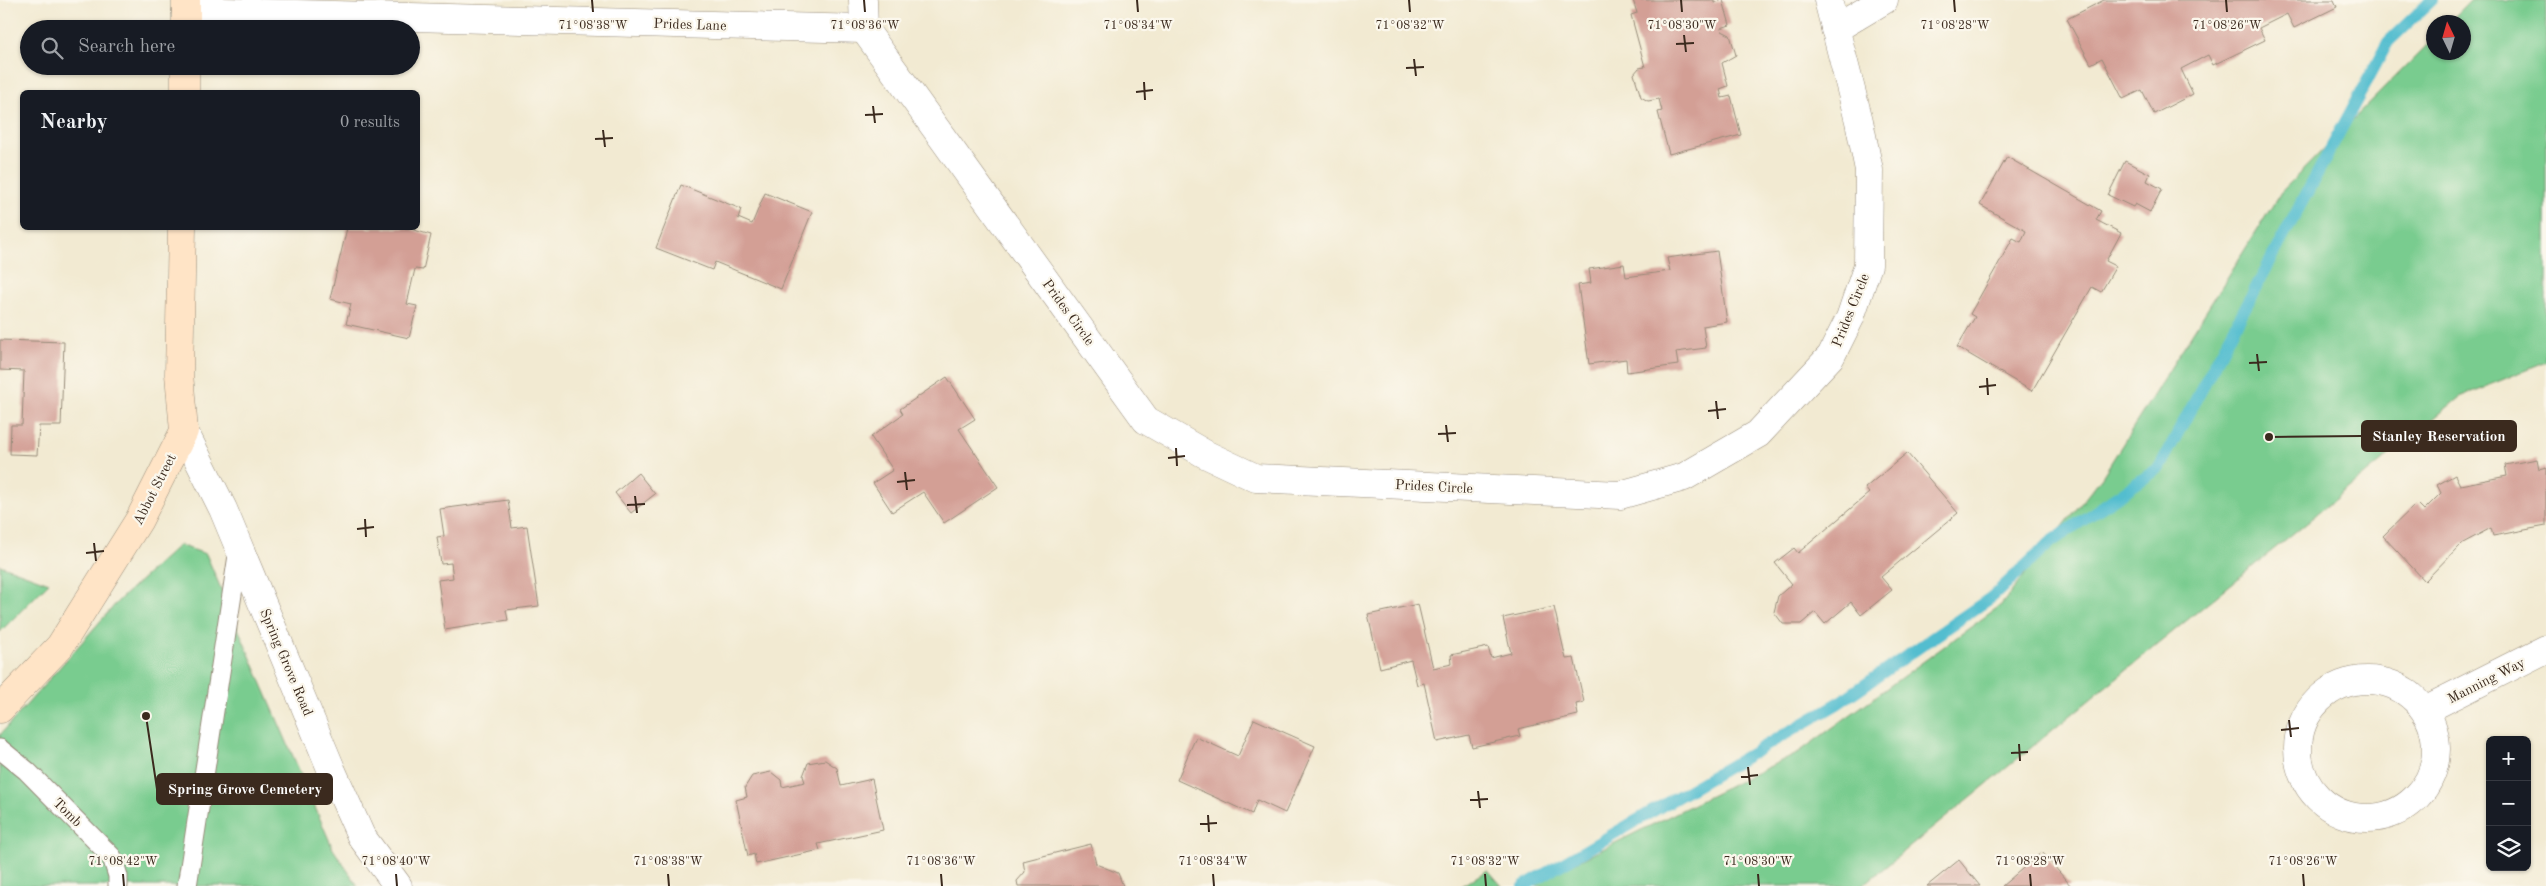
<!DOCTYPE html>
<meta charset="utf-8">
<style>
:root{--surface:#171b24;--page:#20242c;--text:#f1f3f6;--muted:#9ea1a6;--line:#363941}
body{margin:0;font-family:"Old Standard TT",serif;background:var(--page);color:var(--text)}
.controls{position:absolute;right:15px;bottom:15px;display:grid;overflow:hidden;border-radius:8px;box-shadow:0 1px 4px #0004}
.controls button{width:45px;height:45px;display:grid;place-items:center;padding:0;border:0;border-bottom:1px solid var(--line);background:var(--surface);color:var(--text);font:25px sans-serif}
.compass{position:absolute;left:2426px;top:15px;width:45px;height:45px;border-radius:50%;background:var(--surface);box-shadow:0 1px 4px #0004;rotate:355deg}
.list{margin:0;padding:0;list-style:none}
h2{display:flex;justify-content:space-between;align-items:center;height:65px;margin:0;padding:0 20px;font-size:21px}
h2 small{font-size:16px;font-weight:400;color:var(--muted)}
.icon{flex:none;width:28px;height:28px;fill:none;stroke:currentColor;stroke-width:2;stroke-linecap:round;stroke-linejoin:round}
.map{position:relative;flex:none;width:2546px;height:886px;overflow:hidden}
.search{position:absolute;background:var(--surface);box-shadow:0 1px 4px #0004;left:20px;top:20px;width:400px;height:55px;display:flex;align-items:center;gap:12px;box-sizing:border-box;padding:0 18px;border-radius:28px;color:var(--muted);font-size:19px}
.panel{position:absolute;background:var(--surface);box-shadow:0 1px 4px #0004;left:20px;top:90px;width:400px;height:140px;border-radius:8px}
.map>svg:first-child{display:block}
.green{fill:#79cc8f;stroke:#5a7b56}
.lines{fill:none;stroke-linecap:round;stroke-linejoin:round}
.stream{stroke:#53bdcf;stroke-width:12}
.building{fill:#d39f95}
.lane-casing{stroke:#968a78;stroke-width:21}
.street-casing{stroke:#968a78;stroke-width:29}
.secondary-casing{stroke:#968a78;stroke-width:29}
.lane{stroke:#fff;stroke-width:19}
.street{stroke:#fff;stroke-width:28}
.secondary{stroke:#ffe4c6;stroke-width:28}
.ticks{fill:none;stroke:#3b2a1e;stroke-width:2}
.labels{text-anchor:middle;stroke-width:4.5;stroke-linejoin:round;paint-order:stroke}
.street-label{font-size:14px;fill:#3b2a1e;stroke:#fbf7ec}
.ticks-label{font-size:12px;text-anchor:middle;fill:#3b2a1e;stroke:#fbf7ec;stroke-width:4.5;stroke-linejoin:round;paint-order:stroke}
.leader{fill:none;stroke:#3b2a1e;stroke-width:2}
.callout-dot{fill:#3b2a1e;stroke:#fbf7ec;stroke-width:2}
.callout{fill:#3b2a1e;stroke:#3b2a1e;stroke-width:2}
.callout-label{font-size:15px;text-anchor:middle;font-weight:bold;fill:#fff}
</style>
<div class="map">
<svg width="2546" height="886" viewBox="0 0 2546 886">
<rect width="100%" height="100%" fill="#fbf7ec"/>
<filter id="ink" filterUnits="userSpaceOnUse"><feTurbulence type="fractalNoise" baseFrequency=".02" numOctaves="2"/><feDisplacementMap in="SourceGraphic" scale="10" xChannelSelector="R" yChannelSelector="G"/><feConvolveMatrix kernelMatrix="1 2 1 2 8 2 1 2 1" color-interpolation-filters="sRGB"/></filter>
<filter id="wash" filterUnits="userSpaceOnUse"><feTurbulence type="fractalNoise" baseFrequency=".0096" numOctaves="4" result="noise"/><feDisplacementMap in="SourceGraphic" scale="20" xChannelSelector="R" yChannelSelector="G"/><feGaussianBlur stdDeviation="1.12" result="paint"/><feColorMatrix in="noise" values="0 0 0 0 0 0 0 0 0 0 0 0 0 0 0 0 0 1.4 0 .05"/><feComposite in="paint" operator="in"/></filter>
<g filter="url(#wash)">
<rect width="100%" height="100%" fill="#f2ead2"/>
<g class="green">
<path d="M2471,0H2546V362L2460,397L1862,886H1528L1799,752L2001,605L2102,477L2281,192L2433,39L2434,52H2464V22H2449Z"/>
<path d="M179,545L206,554L333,849L358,886H0V735L119,600Z"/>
<path d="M0,565L49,583L0,632Z"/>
<path d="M1488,870L1502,886H1461Z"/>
</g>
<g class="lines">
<path class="stream" d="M1524,886L1837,704L1992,597L2051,542L2159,468L2388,42L2432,0"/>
</g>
<g id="blocks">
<g class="building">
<path d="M1633,0H1714V3L1723,0L1730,25L1721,28L1722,31L1730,35L1736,55L1722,63L1728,86L1720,89L1722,98L1731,96L1741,135L1669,154L1658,112L1662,111L1659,99L1648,101L1641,97L1634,74L1639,68L1645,67L1631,15L1637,13Z"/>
<path d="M2104,0H2334L2337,7L2294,28L2287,14L2259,28L2265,40L2213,65L2208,55L2181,69L2193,94L2154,114L2142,90L2123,99L2102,58L2091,64L2067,19Z"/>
<path d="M2007,157L2101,211L2096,220L2121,233L2106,261L2116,266L2101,292L2092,287L2032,391L1957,347L1975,317L1970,314L2013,238L2021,242L2026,231L1980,205Z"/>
<path d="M2125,161L2150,174L2147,181L2162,189L2150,212L2135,204L2133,207L2108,195Z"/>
<path d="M681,185L741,209L738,218L752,224L765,193L812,212L781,289L715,262L712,270L656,248Z"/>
<path d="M347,228H407L431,235L423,270L415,269L407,304L417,306L409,338L346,324L351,304L330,299Z"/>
<path d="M1717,251L1727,322L1703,326L1706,348L1676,352L1678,365L1627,372L1626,359L1589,364L1578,285L1591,283L1589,269L1624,264L1626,277L1670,271L1667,258Z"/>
<path d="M0,340L64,342L61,426H39L37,455L10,454L11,425H22L24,371L0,370Z"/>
<path d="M947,377L975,419L959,429L998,487L944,523L923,492L892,512L873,483L893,470L871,437L903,414L900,409Z"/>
<path d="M1907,453L1958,513L1881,577L1892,590L1861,615L1851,602L1825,624L1815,612L1801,624H1783L1774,612L1778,596L1792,584L1775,563L1794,548L1798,553L1869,493L1865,488Z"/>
<path d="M2537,459L2539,469L2546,467V526L2493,536L2491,528L2461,544L2425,581L2383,536L2417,503L2424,510L2441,493L2437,485L2455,475L2460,485L2507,476L2505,465Z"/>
<path d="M638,473L655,494L631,513L615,493Z"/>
<path d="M508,500L512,528L527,526L539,606L506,610L508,620L445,630L438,580L453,578L451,563L441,564L437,537L444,536L440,509Z"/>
<path d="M1418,604L1433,668L1452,664L1451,655L1488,647L1491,658L1511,653L1503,618L1554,607L1566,659L1574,658L1584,702L1576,704L1578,715L1518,729L1520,736L1472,747L1469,735L1437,742L1424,683L1417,685L1411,660L1380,668L1368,615Z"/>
<path d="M1254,719L1315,746L1285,813L1257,800L1252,814L1177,780L1196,737L1238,756Z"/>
<path d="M825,760L837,768L841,786L872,779L883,830L818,844L820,850L756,864L754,854L748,856L736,800L747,797L745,787L752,776L771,772L781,780L782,787L805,782L803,776L808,763Z"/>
<path d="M1091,844L1096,864L1118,873L1123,886H1018L1017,881L1025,872L1023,861Z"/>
<path d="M2042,852L2071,886H2002Z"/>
<path d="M1959,860L1980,886H1927Z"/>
</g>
</g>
</g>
<g filter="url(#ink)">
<use href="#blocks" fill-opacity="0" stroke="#968a78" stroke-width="1"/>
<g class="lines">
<defs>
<g id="lane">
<path d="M0,749L27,771L112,857L118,876V886"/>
<path d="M187,886L239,549"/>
</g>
<g id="street">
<path d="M863,0L864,29L1146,420L1205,454L1256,478L1620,495L1684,477L1758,434L1831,356L1850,318L1868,265L1869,170L1859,121L1828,0"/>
<path d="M186,11L864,29"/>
<path d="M1835,29L1884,0"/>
<path d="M184,431L223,509L332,771L361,836L398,886"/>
<circle cx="2367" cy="749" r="69"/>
<path d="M2425,710L2546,649"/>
</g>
<g id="secondary">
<path d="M186,29V0"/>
<path d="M185,92V66"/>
<path d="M0,709L60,646L139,520L184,431L179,374L182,228"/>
</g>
</defs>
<use href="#lane" class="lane-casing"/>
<use href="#street" class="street-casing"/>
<use href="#secondary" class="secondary-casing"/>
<use href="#lane" class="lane"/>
<use href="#street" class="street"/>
<use href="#secondary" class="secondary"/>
</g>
</g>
<path class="ticks" d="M592,0L593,12M864,0L865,12M1137,0L1138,12M1409,0L1410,12M1681,0L1682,12M1954,0L1955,12M2226,0L2227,12M1684,35L1686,52M1676,44L1694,43M1414,59L1416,76M1406,68L1424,67M1144,82L1145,100M1136,92L1153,90M873,106L875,123M865,115L883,114M603,130L605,147M595,139L613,138M2257,354L2259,371M2249,363L2267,362M1987,378L1988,395M1979,387L1996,385M1716,401L1718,419M1708,411L1726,409M1446,425L1448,442M1438,434L1456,433M1176,448L1177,466M1168,458L1185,456M905,472L907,490M897,482L915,480M635,496L637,513M627,505L645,504M365,519L366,537M357,529L374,527M94,543L96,561M86,553L104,551M2289,720L2291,737M2281,730L2299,728M2019,744L2020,761M2011,753L2028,752M1748,767L1750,785M1741,777L1758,775M1478,791L1480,808M1470,800L1488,799M1208,815L1209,832M1200,824L1217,823M123,874L124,886M396,874L397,886M668,874L669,886M941,874L942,886M1213,874L1214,886M1485,874L1486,886M1758,874L1759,886M2030,874L2031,886M2303,874L2304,886"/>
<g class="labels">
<g class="street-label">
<text transform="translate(690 24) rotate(2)" y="5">Prides Lane</text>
<text transform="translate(1850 310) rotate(-68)" y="5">Prides Circle</text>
<text transform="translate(1069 312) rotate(54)" y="5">Prides Circle</text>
<text transform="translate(1434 486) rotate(3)" y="5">Prides Circle</text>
<text transform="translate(154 489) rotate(-63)" y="5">Abbot Street</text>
<text transform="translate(287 662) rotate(67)" y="5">Spring Grove Road</text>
<text transform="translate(2486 680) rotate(-27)" y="5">Manning Way</text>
<text transform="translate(68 812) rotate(45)" y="5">Tomb</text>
</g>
</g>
<g class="ticks-label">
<text x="593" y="29">71°08'38"W</text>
<text x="865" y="29">71°08'36"W</text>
<text x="1138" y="29">71°08'34"W</text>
<text x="1410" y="29">71°08'32"W</text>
<text x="1682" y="29">71°08'30"W</text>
<text x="1955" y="29">71°08'28"W</text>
<text x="2227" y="29">71°08'26"W</text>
<text x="123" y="865">71°08'42"W</text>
<text x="396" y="865">71°08'40"W</text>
<text x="668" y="865">71°08'38"W</text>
<text x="941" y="865">71°08'36"W</text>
<text x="1213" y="865">71°08'34"W</text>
<text x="1485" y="865">71°08'32"W</text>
<text x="1758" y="865">71°08'30"W</text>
<text x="2030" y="865">71°08'28"W</text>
<text x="2303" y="865">71°08'26"W</text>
</g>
<path class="leader" d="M2269 437L2362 436M146 716L157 789"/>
<g class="callout-dot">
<circle cx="2269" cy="437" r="5"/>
<circle cx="146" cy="716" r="5"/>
</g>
<g class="callout">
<rect x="2362" y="421" width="154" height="30" rx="5"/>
<rect x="157" y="774" width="175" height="30" rx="5"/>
</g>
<g class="callout-label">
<text x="2439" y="441">Stanley Reservation</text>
<text x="245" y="794">Spring Grove Cemetery</text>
</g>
</svg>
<div class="controls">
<button>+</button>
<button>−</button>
<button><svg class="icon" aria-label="layers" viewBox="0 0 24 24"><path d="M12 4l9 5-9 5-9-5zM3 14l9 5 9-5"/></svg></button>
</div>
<svg class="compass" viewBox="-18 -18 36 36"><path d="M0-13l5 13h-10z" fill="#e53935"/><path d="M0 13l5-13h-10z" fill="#9ea1a6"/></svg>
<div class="search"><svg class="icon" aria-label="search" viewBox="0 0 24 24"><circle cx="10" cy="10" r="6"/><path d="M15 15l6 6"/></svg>Search here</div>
<section class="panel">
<h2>Nearby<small>0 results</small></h2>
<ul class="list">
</ul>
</section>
</div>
